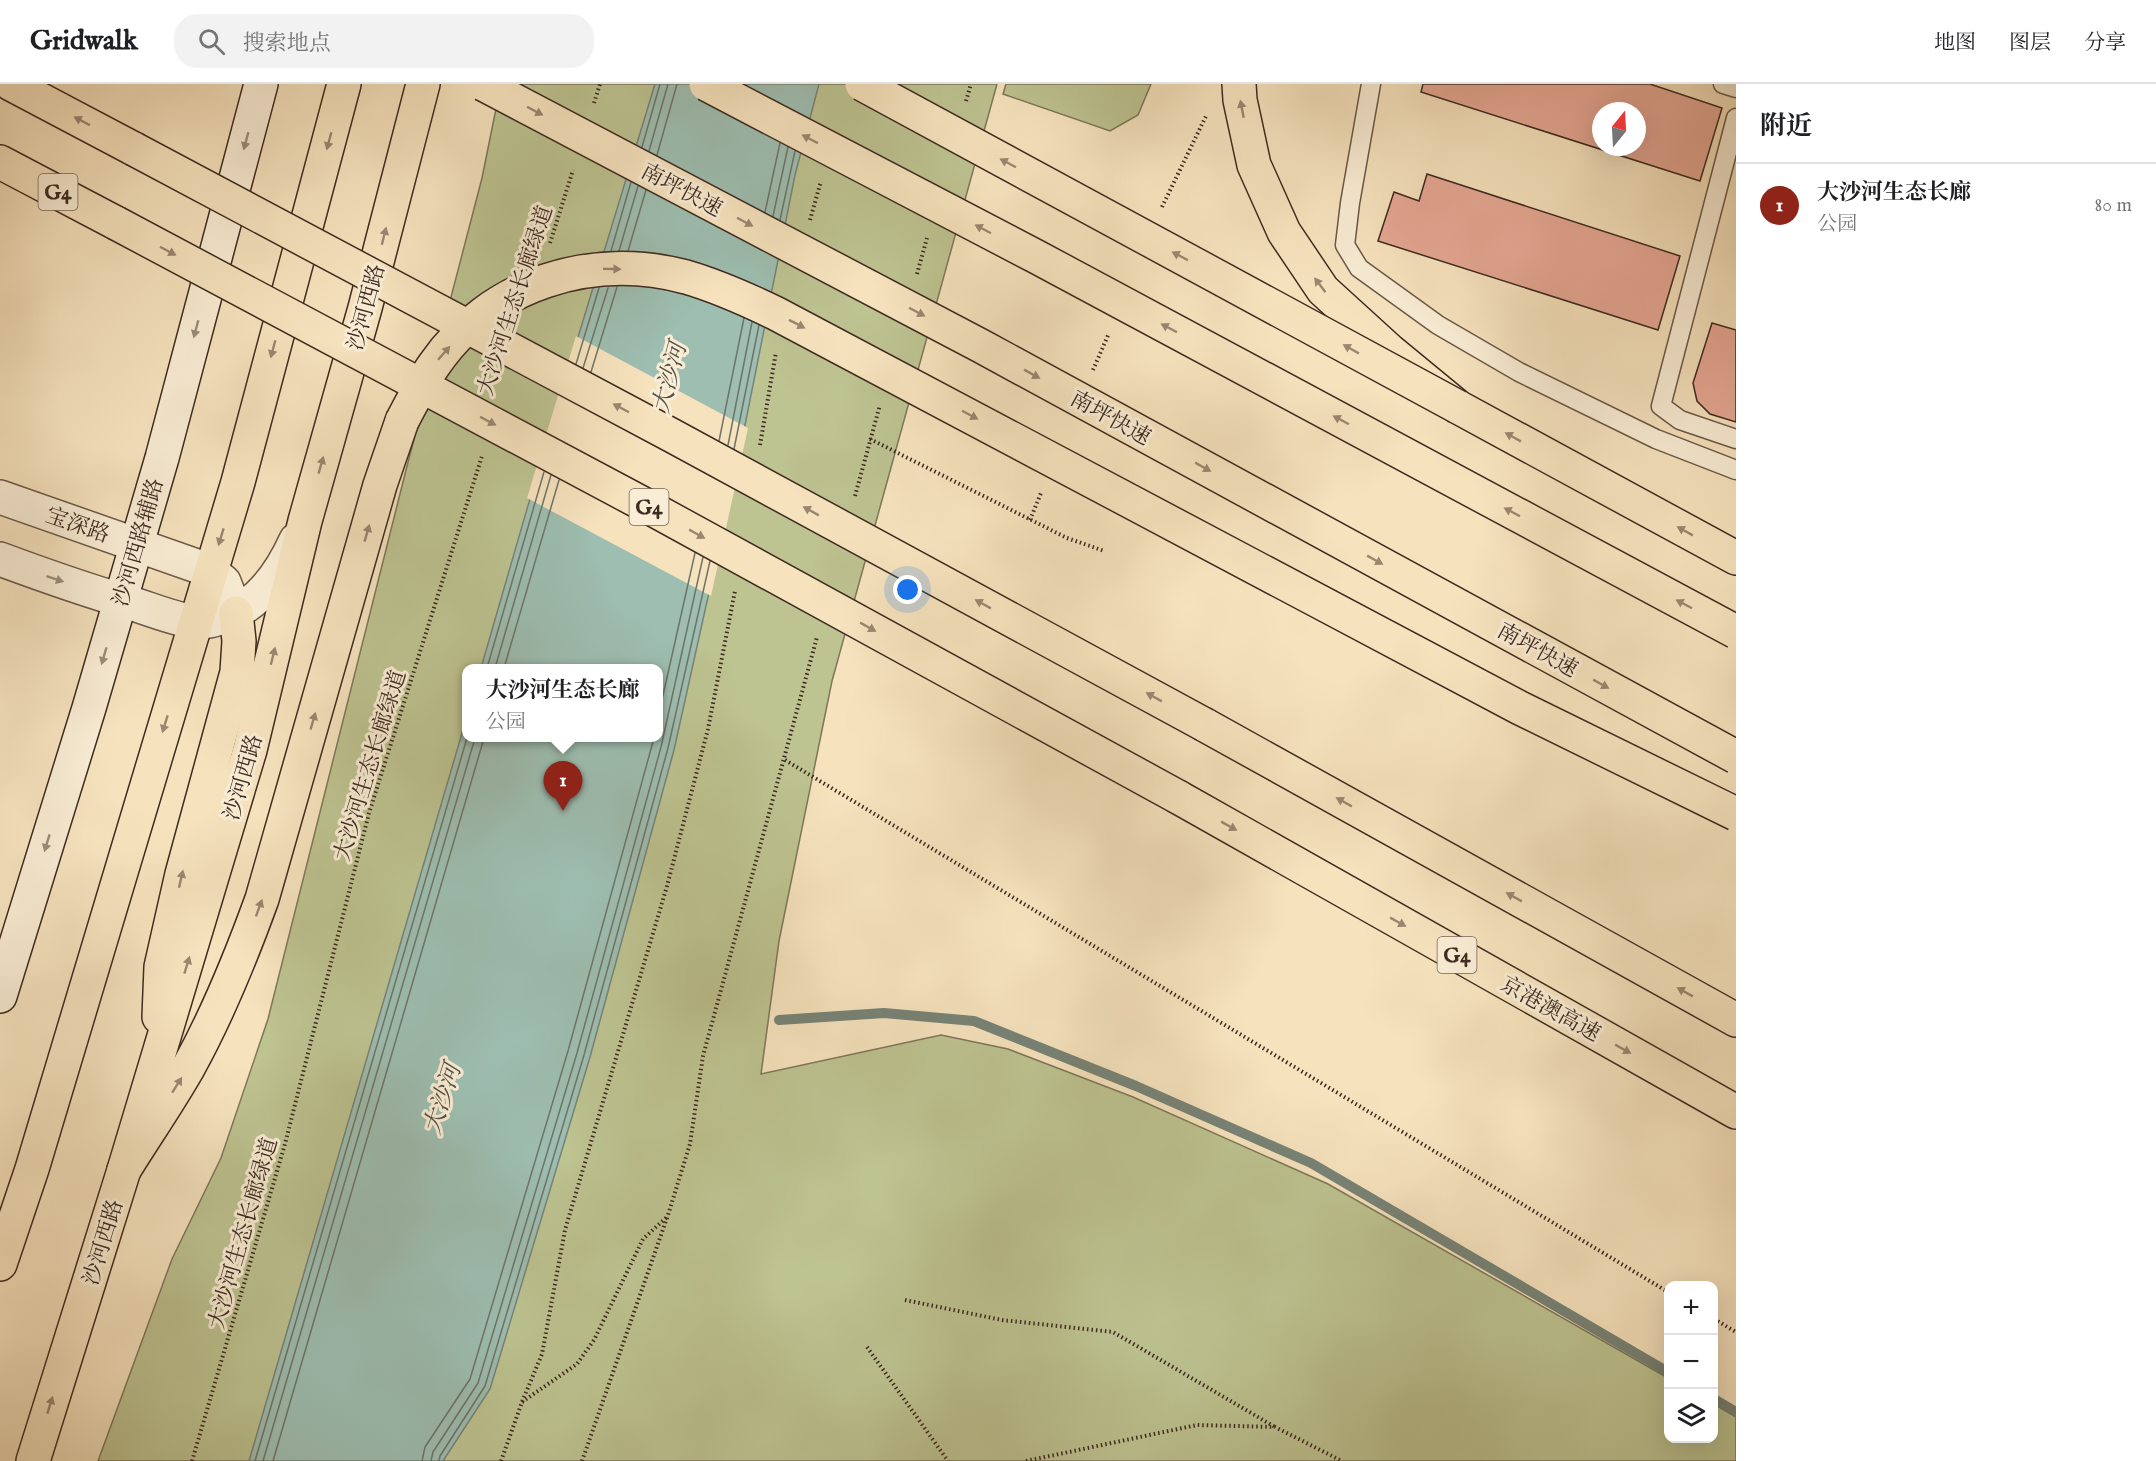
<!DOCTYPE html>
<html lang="zh">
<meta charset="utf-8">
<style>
:root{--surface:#fff;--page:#f2f2f2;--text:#202124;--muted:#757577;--line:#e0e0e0;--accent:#8f2418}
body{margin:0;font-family:"IM FELL English","Noto Serif SC",serif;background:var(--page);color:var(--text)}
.controls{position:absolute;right:18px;bottom:18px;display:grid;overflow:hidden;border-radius:12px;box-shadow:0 6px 24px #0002}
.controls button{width:54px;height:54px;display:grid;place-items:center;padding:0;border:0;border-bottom:2px solid var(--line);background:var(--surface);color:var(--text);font:30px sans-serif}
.compass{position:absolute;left:1592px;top:18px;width:54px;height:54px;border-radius:50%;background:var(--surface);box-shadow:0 6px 24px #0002;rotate:18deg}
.you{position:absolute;left:908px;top:506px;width:21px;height:21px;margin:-15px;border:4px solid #fff;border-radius:50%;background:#1a73e8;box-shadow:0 0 0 9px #1a73e833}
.badge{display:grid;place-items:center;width:39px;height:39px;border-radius:50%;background:var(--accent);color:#fff;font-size:20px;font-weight:700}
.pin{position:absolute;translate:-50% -50px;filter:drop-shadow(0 2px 3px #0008)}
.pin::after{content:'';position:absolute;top:32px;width:21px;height:18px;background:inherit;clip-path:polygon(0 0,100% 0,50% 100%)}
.popup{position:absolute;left:462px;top:580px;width:201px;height:78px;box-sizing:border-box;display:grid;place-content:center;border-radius:12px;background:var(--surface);filter:drop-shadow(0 2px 4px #0005);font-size:20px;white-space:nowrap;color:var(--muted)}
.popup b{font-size:22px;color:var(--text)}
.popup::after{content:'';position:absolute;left:50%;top:100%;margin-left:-12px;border:12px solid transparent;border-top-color:var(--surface)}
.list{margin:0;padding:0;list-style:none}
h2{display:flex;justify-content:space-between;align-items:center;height:78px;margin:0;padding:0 24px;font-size:26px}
h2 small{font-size:20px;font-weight:400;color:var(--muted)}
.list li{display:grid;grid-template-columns:39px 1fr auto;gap:18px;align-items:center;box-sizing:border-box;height:84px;padding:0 24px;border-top:2px solid var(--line)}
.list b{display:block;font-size:22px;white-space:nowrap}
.list p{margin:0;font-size:20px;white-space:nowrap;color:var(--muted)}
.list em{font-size:20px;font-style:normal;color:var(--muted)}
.icon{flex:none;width:33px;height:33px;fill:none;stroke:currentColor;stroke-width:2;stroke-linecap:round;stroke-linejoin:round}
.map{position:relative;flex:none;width:1736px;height:1377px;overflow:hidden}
header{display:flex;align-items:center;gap:36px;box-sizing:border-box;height:84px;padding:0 30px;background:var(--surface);border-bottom:2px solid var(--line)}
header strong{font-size:28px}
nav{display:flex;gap:33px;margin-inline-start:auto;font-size:21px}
.search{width:420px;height:54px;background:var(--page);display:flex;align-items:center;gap:15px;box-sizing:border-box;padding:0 21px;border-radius:24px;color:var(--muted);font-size:22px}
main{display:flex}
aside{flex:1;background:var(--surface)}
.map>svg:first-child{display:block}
.green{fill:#bdc391;stroke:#7e7759;stroke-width:1.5;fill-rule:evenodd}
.water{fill:#9dbeb1;stroke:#778377;stroke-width:1.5}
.pier{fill:#f6e3be}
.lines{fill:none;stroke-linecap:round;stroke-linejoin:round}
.shore{stroke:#6e7469;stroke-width:1.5}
.stream{stroke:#778377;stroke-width:10}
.building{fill:#e6a895;stroke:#3e2b21;stroke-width:1.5;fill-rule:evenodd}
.service-casing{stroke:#6c5948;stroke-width:21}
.tertiary-casing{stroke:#6c5948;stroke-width:36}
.secondary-casing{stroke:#3e2b21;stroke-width:36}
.primary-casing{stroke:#3e2b21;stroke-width:36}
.trunk-casing{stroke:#3e2b21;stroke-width:36}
.motorway-casing{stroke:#3e2b21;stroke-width:36}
.path{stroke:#3e2b21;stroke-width:4;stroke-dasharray:1.5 3;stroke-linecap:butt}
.service{stroke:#f9edd5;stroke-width:18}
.tertiary{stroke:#f9edd5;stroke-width:33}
.secondary{stroke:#f9edd5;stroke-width:33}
.primary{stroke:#f6e3be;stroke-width:33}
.trunk{stroke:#f6e3be;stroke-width:33}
.motorway{stroke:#f6e3be;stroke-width:33}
.trunk-bridge-casing{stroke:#3e2b21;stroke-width:36;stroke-linecap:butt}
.motorway-bridge-casing{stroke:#3e2b21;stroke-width:36;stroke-linecap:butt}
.trunk-bridge{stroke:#f6e3be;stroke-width:33}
.motorway-bridge{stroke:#f6e3be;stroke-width:33}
.oneway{fill:#9a8770}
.oneway2{fill:#9c8c7b}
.labels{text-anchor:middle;stroke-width:6;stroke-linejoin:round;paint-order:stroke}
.shield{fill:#f9edd5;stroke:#766557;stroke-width:1.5}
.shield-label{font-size:21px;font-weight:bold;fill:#3e2b21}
.street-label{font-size:22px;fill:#3e2b21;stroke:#f9edd5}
.water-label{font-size:24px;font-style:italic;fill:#565045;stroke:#f9edd5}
</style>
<header>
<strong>Gridwalk</strong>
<div class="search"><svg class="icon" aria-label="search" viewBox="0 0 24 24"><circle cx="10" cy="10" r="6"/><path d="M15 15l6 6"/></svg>搜索地点</div>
<nav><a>地图</a><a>图层</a><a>分享</a></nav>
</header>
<main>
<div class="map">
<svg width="1736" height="1377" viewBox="0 0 1736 1377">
<rect width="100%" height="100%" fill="#f6e3be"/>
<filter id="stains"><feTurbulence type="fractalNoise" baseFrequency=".00333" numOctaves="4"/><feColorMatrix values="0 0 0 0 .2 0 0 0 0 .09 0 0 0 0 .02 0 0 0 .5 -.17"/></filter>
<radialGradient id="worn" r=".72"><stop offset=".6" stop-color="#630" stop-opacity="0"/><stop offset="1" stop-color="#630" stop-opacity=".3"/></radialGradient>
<g class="green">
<path d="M501,0H997L832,597L779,857L761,990L941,951L1008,965L1133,1013L1328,1100L1668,1294V1354H1714V1320L1736,1333V1377H98L172,1175L221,1074L268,935L406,386L482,94ZM467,584H659V654H467Z"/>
<path d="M1006,0H1151L1138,31L1110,47L1003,10Z"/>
</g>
<path class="water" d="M655,0H819L795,91L734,396L674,666L590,973L490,1305L443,1377H249L467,632V654H659V584H481L551,342Z"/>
<path class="pier" d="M576,252L748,344L711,512L527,414Z"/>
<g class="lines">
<g class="shore">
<path d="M642,63L660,0"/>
<path d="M649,67L668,0"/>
<path d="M657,71L677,0"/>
<path d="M765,128L780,59"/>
<path d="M773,132L788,63"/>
<path d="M780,136L795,67"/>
<path d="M611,167L631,98"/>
<path d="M619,167L638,102"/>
<path d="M628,167L646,106"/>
<path d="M576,280L599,204"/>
<path d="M583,284L608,204"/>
<path d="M591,288L617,203"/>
<path d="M719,357L744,234"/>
<path d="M728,361L752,238"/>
<path d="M734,365L759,241"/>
<path d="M487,584L544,388"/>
<path d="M495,584L551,391"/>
<path d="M504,584L559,396"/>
<path d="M659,629L695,469"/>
<path d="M255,1377L467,654"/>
<path d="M263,1377L475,654"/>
<path d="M273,1377L484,654"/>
<path d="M422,1377L425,1363L470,1295L568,967L654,654"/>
<path d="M431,1377L433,1368L478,1299L577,969L661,663L703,473"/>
<path d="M439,1377L440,1372L485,1302L584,971L668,664L710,477"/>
</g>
<g class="stream">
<path d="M779,936L884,929L974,937L1136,1002L1311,1079L1668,1288"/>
<path d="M1714,1315L1736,1328"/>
</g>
</g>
<g class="building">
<path d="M1423,0H1650L1722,24L1700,97L1421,8ZM1601,27H1637V63H1601Z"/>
<path d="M1427,90L1680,172L1658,246L1378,157L1394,108L1419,117Z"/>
<path d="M1712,239L1736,246V338L1710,330L1697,317L1693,299Z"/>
</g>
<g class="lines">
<defs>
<g id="service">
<path d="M1371,0L1350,119L1345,161L1359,184L1438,241L1519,288L1656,355L1736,386"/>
<path d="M1723,0L1736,4"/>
<path d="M1736,34L1661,322L1680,336L1736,355"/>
</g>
<g id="tertiary">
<path d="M0,413L211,487L224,498L236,529"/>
<path d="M0,475C43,491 86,506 130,519C147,524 179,537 196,538C205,539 214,536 223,533C259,522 281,489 296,456"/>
</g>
<path id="secondary" d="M0,912L89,624L162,374L261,0"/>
<g id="primary">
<path d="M159,933L161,883L182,790L237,588L239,557L236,529"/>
<path d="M0,1180L32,1085L238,398L344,0"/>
<path d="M33,1377L124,1086L250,666L305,437L365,224L423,0"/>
</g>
<g id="trunk">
<path d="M1239,0L1240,16L1254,81L1284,148L1323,206L1390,267L1458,323L1736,474"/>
<path d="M124,1086C145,1052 168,1019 188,984C218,930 241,873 262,815L380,401L402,337"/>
</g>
<g id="motorway">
<path d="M11,0L134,65"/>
<path d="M0,78L116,139"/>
<path d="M1205,641L1736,936"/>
<path d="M1178,713L1736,1028"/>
</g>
</defs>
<use href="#service" class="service-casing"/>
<use href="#tertiary" class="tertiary-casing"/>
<use href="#secondary" class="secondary-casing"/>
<use href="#primary" class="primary-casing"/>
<use href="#trunk" class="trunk-casing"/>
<use href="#motorway" class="motorway-casing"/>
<g class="path">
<path d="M966,17L971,0"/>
<path d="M594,19L600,0"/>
<path d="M1162,123L1207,30"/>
<path d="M810,136L821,97"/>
<path d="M550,159L573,86"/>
<path d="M917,190L927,154"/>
<path d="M1093,286L1109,249"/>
<path d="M870,355L1067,454L1104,467"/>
<path d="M760,361L776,268"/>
<path d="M855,412L880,321"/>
<path d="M1030,436L1041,409"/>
<path d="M785,676L1668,1208"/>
<path d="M905,1216L1002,1236L1113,1248L1275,1343"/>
<path d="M1714,1235L1736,1248"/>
<path d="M867,1263L948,1377"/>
<path d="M522,1318L577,1280L594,1256L643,1155L668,1132"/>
<path d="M192,1377L285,1060L369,729L482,372"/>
<path d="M501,1377L522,1318L542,1270L565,1146L667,802L708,645L735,507"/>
<path d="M582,1377L668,1131L690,1060L703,972L817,553"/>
<path d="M1026,1377L1197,1341L1275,1343L1342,1377"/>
</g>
<use href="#service" class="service"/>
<use href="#tertiary" class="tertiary"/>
<use href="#secondary" class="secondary"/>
<use href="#primary" class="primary"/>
<use href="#trunk" class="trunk"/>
<use href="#motorway" class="motorway"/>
<defs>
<g id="trunk-bridge">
<path d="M483,0L981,262L1736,673"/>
<path d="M706,0L1035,172L1736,548"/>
<path d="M862,0L1458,323"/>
<path d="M402,337C412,318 422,298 434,281C490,199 592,168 686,193C717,202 746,215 775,229L1520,624L1736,730"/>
</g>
<g id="motorway-bridge">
<path d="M134,65L671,351L1205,641"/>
<path d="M116,139L647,422L1178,713"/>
</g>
</defs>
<use href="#trunk-bridge" class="trunk-bridge-casing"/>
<use href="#motorway-bridge" class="motorway-bridge-casing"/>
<use href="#trunk-bridge" class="trunk-bridge"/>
<use href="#motorway-bridge" class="motorway-bridge"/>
</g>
<defs><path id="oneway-solid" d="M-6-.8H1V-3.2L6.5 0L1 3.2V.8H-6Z" transform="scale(1.5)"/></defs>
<g class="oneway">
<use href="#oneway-solid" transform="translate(1242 25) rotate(-101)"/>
<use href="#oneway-solid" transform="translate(535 27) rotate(28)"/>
<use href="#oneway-solid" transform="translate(82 37) rotate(-152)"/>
<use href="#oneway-solid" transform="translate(810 55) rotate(-152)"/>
<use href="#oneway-solid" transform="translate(329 57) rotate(105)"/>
<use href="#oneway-solid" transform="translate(1008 79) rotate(-152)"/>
<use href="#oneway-solid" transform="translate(745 138) rotate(28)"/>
<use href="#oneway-solid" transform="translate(983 145) rotate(-152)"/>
<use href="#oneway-solid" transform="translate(384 152) rotate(-76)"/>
<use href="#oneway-solid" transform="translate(168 167) rotate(28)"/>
<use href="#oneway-solid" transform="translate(1180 172) rotate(-152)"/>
<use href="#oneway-solid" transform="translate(612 185) rotate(1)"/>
<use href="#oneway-solid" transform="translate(1320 201) rotate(-127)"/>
<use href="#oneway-solid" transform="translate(917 228) rotate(28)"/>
<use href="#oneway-solid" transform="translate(797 240) rotate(27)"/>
<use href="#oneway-solid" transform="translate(1169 244) rotate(-152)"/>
<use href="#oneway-solid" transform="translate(273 265) rotate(105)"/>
<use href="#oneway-solid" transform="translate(1351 265) rotate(-151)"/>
<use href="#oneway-solid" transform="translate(444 269) rotate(-49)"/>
<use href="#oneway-solid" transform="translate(1032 290) rotate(29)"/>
<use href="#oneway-solid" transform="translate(621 324) rotate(-152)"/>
<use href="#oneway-solid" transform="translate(970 331) rotate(28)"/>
<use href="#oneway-solid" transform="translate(1341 336) rotate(-152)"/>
<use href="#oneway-solid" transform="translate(488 337) rotate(28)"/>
<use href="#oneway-solid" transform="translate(1513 353) rotate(-151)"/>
<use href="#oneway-solid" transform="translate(321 381) rotate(-74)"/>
<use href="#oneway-solid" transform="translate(1203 383) rotate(29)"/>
<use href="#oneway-solid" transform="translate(811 427) rotate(-151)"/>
<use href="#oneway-solid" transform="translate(1512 428) rotate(-152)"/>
<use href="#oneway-solid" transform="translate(1685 447) rotate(-151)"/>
<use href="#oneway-solid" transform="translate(367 449) rotate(-74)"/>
<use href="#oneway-solid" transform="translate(697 450) rotate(29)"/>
<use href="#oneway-solid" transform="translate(221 453) rotate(107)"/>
<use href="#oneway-solid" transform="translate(1375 476) rotate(29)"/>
<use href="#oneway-solid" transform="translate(983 520) rotate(-151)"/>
<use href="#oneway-solid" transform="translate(1684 520) rotate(-152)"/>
<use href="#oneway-solid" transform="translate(868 543) rotate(29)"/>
<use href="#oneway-solid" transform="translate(273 572) rotate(-76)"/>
<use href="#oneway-solid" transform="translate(1601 600) rotate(29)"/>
<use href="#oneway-solid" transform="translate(1154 613) rotate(-151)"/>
<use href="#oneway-solid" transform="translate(313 637) rotate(-74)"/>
<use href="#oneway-solid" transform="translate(165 640) rotate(107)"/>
<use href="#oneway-solid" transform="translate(1344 718) rotate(-151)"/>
<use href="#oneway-solid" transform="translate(1229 742) rotate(29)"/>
<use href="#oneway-solid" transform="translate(181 795) rotate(-77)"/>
<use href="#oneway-solid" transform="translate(1514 813) rotate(-151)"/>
<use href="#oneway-solid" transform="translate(259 824) rotate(-70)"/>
<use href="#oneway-solid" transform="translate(1398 838) rotate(29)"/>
<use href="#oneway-solid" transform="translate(187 881) rotate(-73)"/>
<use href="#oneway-solid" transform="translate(1685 908) rotate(-151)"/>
<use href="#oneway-solid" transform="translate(1623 965) rotate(29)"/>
<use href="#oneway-solid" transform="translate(177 1001) rotate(-58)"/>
<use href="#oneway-solid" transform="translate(50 1321) rotate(-73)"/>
</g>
<g class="oneway2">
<use href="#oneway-solid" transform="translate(246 57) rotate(105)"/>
<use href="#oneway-solid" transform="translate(196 245) rotate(105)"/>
<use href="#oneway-solid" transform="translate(55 495) rotate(18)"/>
<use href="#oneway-solid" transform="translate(104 572) rotate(106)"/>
<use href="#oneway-solid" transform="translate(47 759) rotate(107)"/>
</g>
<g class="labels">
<g class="shield">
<rect x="38.5" y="90" width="39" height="36" rx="4.5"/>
<rect x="629.5" y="405" width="39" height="36" rx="4.5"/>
<rect x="1437.5" y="853" width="39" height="36" rx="4.5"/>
</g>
<g class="shield-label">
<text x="58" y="115">G4</text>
<text x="649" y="430">G4</text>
<text x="1457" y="878">G4</text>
</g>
<g class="street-label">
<text transform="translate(682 105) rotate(28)" y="8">南坪快速</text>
<text transform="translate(514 216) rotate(-72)" y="8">大沙河生态长廊绿道</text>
<text transform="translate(365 223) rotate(-75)" y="8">沙河西路</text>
<text transform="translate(1111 333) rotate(29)" y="8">南坪快速</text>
<text transform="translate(78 440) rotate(19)" y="8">宝深路</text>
<text transform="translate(137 458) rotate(-74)" y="8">沙河西路辅路</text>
<text transform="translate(1538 565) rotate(29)" y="8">南坪快速</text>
<text transform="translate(369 681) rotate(-73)" y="8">大沙河生态长廊绿道</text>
<text transform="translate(242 693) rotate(-74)" y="8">沙河西路</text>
<text transform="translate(1551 924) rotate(29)" y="8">京港澳高速</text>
<text transform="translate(242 1149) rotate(-74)" y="8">大沙河生态长廊绿道</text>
<text transform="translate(102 1158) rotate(-73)" y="8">沙河西路</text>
</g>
<g class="water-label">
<text transform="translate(669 294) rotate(-75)" y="8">大沙河</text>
<text transform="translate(442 1015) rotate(-72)" y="8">大沙河</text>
</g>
</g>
<rect width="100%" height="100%" filter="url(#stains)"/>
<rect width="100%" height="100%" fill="url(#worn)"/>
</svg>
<div class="controls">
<button>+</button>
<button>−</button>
<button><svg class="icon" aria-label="layers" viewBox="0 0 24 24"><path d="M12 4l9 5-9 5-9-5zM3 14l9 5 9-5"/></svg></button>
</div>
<svg class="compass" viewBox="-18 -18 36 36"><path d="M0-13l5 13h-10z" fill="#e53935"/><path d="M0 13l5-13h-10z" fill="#757577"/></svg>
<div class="you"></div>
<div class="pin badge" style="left:563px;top:727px">1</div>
<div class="popup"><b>大沙河生态长廊</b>公园</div>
</div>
<aside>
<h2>附近<small></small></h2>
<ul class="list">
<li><span class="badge">1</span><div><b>大沙河生态长廊</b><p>公园</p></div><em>80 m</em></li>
</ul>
</aside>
</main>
